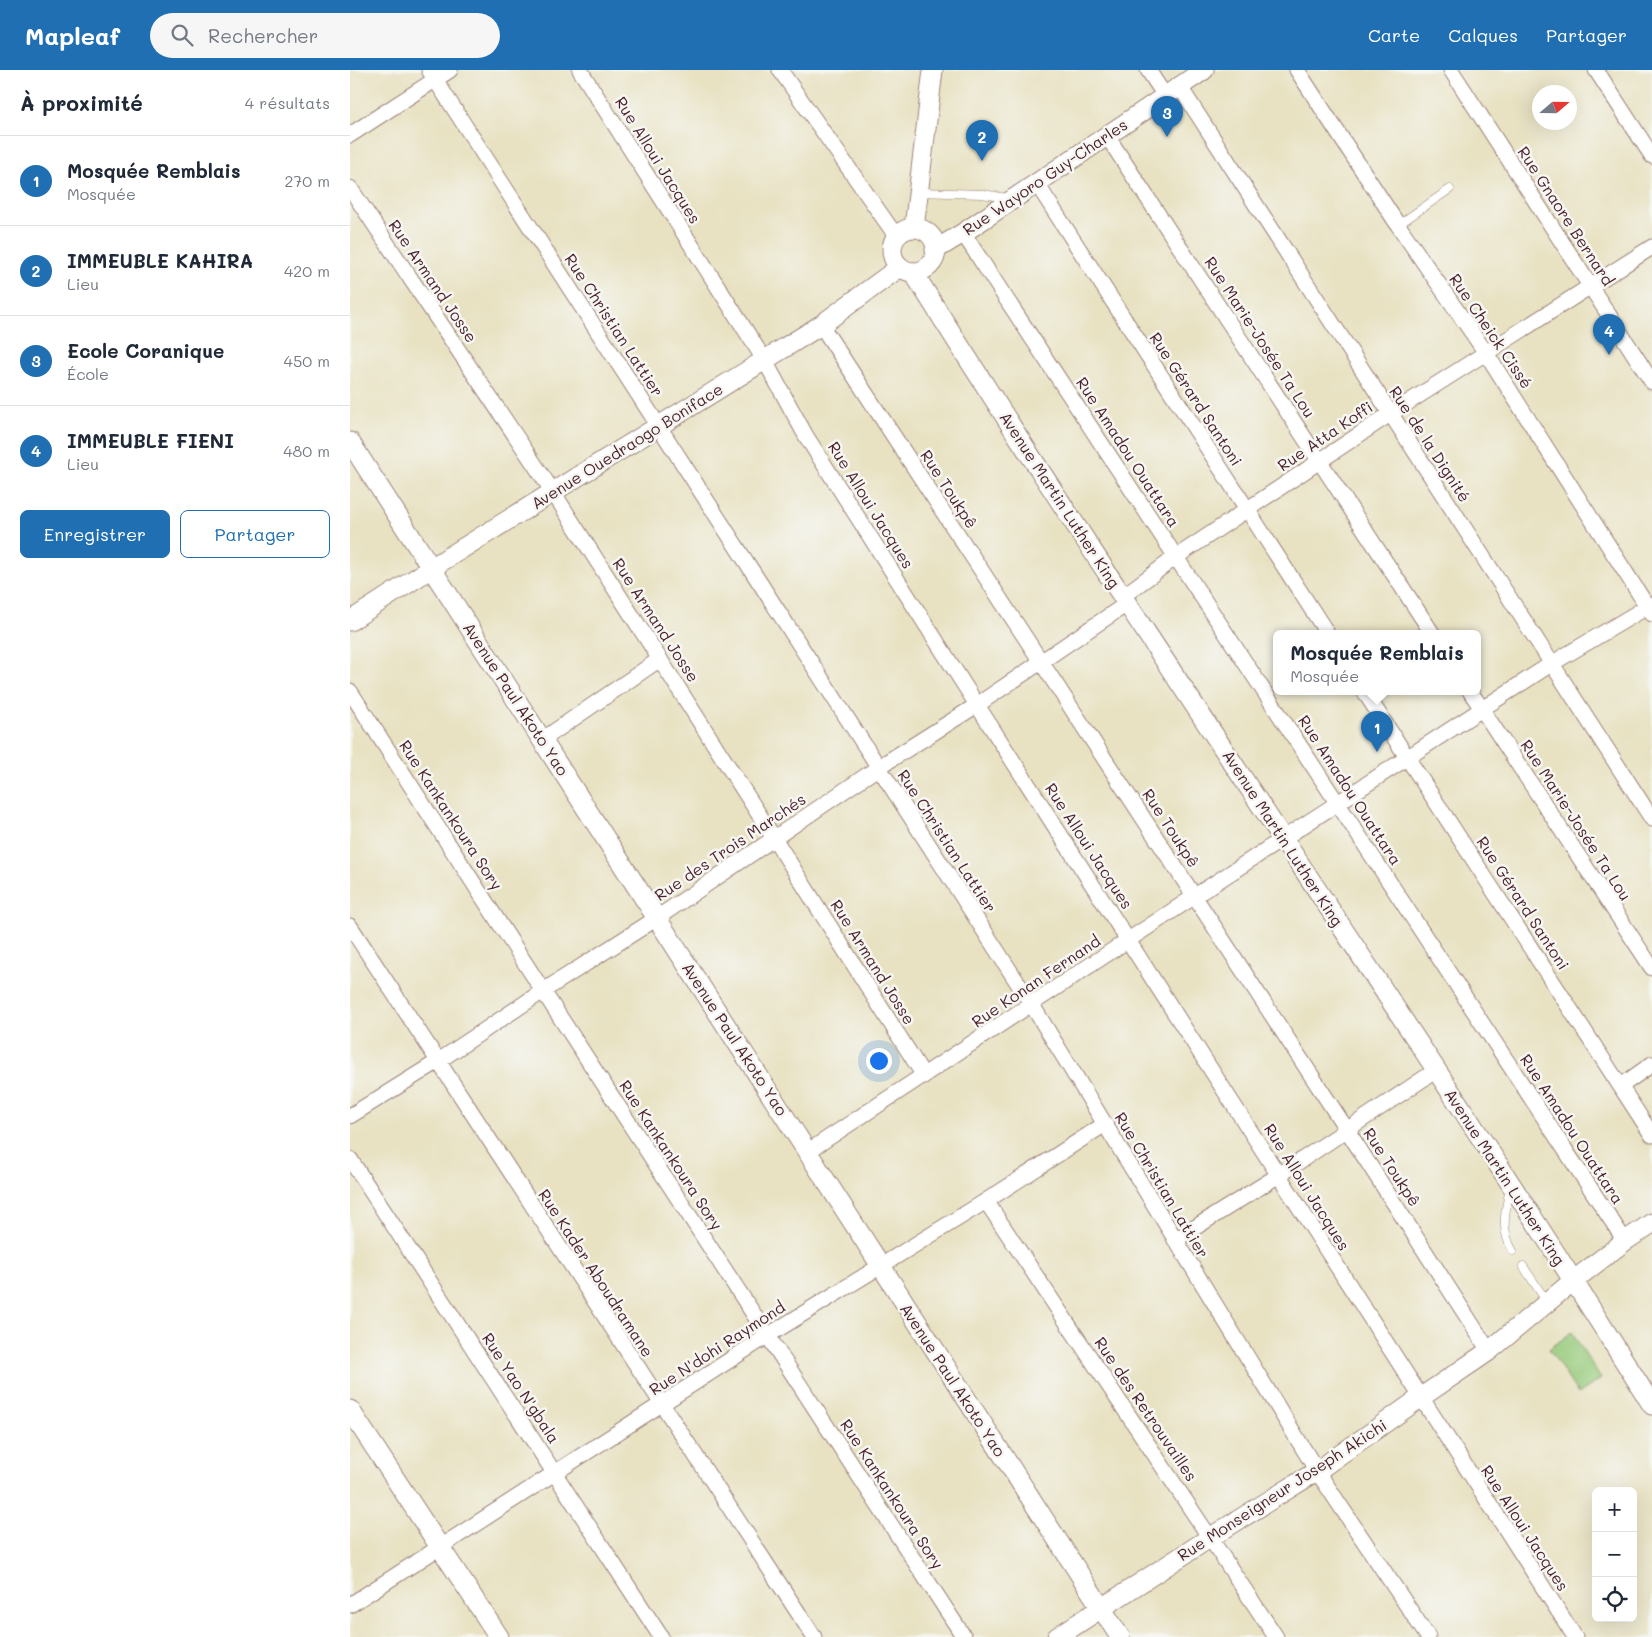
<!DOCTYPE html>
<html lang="fr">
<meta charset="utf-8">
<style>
:root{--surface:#fff;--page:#f6f6f7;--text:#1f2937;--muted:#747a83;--line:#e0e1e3;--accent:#1f6fb2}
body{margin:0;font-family:Mali,sans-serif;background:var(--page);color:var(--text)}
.controls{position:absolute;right:15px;bottom:15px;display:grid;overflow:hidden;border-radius:8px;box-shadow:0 5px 20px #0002}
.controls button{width:45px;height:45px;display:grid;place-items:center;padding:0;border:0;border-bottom:1px solid var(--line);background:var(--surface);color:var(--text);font:25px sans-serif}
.compass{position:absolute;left:1182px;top:15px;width:45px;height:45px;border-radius:50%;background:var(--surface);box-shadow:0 5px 20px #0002;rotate:70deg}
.you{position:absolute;left:528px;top:990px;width:18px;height:18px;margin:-12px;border:4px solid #fff;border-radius:50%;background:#1a73e8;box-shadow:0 0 0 8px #1a73e833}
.badge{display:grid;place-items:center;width:32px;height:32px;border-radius:50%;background:var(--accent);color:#fff;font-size:16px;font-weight:700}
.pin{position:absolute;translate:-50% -41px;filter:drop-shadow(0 1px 2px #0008)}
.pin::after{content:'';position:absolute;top:26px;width:18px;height:15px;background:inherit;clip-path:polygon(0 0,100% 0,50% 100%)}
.popup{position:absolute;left:923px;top:560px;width:208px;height:65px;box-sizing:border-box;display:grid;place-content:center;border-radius:8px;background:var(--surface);filter:drop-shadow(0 1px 4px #0005);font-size:16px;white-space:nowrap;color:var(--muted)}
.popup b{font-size:19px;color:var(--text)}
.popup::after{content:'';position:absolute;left:50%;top:100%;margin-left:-10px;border:10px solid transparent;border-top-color:var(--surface)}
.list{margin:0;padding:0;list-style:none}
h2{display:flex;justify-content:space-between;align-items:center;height:65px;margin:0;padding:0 20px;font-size:21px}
h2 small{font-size:16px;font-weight:400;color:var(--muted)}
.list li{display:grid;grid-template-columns:32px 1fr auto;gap:15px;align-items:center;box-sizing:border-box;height:90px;padding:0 20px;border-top:1px solid var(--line)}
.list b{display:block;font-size:19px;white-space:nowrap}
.list p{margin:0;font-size:16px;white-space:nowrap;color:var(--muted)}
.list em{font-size:16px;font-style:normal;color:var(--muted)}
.actions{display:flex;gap:10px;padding:15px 20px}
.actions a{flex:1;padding:11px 0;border:1px solid var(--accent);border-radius:8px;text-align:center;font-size:18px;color:var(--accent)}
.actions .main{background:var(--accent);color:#fff}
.icon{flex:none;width:28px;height:28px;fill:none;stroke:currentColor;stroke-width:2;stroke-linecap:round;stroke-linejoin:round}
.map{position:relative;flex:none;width:1302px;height:1567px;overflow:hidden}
header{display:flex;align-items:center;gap:30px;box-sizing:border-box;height:70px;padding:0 25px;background:var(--accent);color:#fff}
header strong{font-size:24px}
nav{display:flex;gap:28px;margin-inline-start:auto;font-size:18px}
.search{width:350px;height:45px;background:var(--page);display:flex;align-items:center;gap:12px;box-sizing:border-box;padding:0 18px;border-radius:28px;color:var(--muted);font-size:19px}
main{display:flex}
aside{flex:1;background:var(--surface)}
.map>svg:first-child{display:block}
.green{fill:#97ca7b;stroke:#707453}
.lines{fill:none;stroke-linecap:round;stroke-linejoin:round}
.service-casing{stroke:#998076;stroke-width:9}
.minor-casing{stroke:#998076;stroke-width:17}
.tertiary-casing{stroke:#998076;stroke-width:21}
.service{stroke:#fff;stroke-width:8}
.minor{stroke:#fff;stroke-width:15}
.tertiary{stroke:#fff;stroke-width:19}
.labels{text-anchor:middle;stroke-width:5;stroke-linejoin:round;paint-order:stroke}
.street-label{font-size:16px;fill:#4a1f2b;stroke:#f6f6f2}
</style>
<header>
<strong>Mapleaf</strong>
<div class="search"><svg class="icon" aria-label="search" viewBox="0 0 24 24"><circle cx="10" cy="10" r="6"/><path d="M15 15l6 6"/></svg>Rechercher</div>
<nav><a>Carte</a><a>Calques</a><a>Partager</a></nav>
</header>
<main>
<aside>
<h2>À proximité<small>4 résultats</small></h2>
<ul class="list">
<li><span class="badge">1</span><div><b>Mosquée Remblais</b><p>Mosquée</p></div><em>270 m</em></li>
<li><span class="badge">2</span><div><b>IMMEUBLE KAHIRA</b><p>Lieu</p></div><em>420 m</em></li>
<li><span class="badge">3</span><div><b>Ecole Coranique</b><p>École</p></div><em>450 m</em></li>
<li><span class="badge">4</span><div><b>IMMEUBLE FIENI</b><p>Lieu</p></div><em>480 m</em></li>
</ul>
<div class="actions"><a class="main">Enregistrer</a><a>Partager</a></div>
</aside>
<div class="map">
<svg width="1302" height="1567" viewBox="0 0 1302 1567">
<rect width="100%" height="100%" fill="#f6f6f2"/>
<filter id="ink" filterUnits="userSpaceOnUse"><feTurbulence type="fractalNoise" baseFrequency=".02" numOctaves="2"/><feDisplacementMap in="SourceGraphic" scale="10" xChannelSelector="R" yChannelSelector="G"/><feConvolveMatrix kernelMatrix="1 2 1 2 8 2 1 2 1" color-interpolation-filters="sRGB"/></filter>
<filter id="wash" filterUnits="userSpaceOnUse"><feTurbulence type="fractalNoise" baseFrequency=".0096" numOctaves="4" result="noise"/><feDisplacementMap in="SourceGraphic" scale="20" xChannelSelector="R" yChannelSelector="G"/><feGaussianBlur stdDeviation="1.12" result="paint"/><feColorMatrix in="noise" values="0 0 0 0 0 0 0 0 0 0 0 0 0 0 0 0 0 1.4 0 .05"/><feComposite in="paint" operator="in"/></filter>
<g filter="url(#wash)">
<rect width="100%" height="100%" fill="#e8e2c2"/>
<path class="green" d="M1222,1262L1251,1309L1228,1324L1199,1279Z"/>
</g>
<g filter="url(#ink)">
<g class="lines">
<defs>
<g id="service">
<path d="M568,122L632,124L658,128"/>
<path d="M1048,155L1100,119"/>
<path d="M1160,1118C1155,1142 1150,1159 1163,1181"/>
<path d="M1173,1196L1197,1232"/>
</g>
<g id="minor">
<path d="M79,0L682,935L967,1401L1078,1567"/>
<path d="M230,0L415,291L456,366L627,635L1225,1567"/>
<path d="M430,0L546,166"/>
<path d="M798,0L815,26"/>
<path d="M947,0L1048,155L1136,283L1302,544"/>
<path d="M1101,0L1302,312"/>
<path d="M1246,0L1302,86"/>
<path d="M830,17L1302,749"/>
<path d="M0,65L100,0"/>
<path d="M757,66L1082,563"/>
<path d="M687,114L977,563"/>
<path d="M0,118L203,422L424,768L574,1006"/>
<path d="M613,163L1275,1171"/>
<path d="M471,255L997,1060L1139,1281"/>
<path d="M773,526L826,487L1040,344L1302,177"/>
<path d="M0,621L193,921L614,1567"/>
<path d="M1014,621L1302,1065"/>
<path d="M1120,621L1302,898"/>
<path d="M192,670L310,589"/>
<path d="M0,856L464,1567"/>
<path d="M1271,1016L1302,994"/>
<path d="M0,1046L87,992L193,921L307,848L529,697L627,635L778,533"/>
<path d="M457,1082L845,826L1201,594L1302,534"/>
<path d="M0,1089L311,1567"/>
<path d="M636,1131L926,1567"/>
<path d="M825,1170L929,1105L1085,1001"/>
<path d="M0,1535L417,1266L636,1131L755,1054"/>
</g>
<g id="tertiary">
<path d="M564,158L583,0"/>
<circle cx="564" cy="180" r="22"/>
<path d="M585,180L613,163L854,0"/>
<path d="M563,202C803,584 1063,953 1302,1335"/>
<path d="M0,372L770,1567"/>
<path d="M0,551L97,488L471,255L550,197"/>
<path d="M0,1340L149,1567"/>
<path d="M707,1567L861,1467L967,1401L1070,1328L1139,1281L1223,1211L1275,1171L1302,1153"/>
</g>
</defs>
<use href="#service" class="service-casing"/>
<use href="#minor" class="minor-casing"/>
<use href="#tertiary" class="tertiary-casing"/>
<use href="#service" class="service"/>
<use href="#minor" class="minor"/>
<use href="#tertiary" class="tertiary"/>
</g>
</g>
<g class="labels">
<g class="street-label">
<text transform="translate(308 90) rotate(58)" y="6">Rue Alloui Jacques</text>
<text transform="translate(695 107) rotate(-34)" y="6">Rue Wayoro Guy-Charles</text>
<text transform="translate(1216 146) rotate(57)" y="6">Rue Gnaore Bernard</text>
<text transform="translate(83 211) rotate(56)" y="6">Rue Armand Josse</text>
<text transform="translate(264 255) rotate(57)" y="6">Rue Christian Lattier</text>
<text transform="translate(1141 261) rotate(56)" y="6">Rue Cheick Cissé</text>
<text transform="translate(910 267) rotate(57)" y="6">Rue Marie-Josée Ta Lou</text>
<text transform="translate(846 329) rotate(57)" y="6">Rue Gérard Santoni</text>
<text transform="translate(975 366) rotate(-34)" y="6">Rue Atta Koffi</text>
<text transform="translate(1080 374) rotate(57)" y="6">Rue de la Dignité</text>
<text transform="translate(277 376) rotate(-32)" y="6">Avenue Ouedraogo Boniface</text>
<text transform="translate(778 382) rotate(57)" y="6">Rue Amadou Ouattara</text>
<text transform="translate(599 419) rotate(57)" y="6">Rue Toukpê</text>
<text transform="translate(710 430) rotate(57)" y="6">Avenue Martin Luther King</text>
<text transform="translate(521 435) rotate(58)" y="6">Rue Alloui Jacques</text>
<text transform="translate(306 550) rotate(57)" y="6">Rue Armand Josse</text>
<text transform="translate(166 629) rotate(57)" y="6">Avenue Paul Akoto Yao</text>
<text transform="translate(1000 720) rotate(57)" y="6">Rue Amadou Ouattara</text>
<text transform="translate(101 745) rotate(57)" y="6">Rue Kankankoura Sory</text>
<text transform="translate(1226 750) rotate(57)" y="6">Rue Marie-Josée Ta Lou</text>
<text transform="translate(821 758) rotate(57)" y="6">Rue Toukpê</text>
<text transform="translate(933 768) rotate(57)" y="6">Avenue Martin Luther King</text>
<text transform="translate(597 771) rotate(57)" y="6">Rue Christian Lattier</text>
<text transform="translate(739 776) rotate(57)" y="6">Rue Alloui Jacques</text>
<text transform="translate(380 777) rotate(-34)" y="6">Rue des Trois Marchés</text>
<text transform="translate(1173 833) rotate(57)" y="6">Rue Gérard Santoni</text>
<text transform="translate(523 892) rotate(58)" y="6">Rue Armand Josse</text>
<text transform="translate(686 911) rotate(-34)" y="6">Rue Konan Fernand</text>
<text transform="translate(385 969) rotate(57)" y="6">Avenue Paul Akoto Yao</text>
<text transform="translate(1222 1059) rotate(57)" y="6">Rue Amadou Ouattara</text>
<text transform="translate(321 1085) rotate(57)" y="6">Rue Kankankoura Sory</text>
<text transform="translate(1042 1097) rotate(57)" y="6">Rue Toukpê</text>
<text transform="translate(1155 1107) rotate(57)" y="6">Avenue Martin Luther King</text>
<text transform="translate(812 1115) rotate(59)" y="6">Rue Christian Lattier</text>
<text transform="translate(957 1117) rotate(58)" y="6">Rue Alloui Jacques</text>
<text transform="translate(246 1203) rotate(57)" y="6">Rue Kader Aboudramane</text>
<text transform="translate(367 1278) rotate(-33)" y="6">Rue N'dohi Raymond</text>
<text transform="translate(603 1310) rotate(57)" y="6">Avenue Paul Akoto Yao</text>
<text transform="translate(171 1318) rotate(57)" y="6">Rue Yao N'gbala</text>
<text transform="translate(796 1339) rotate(56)" y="6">Rue des Retrouvailles</text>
<text transform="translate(932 1420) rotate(-33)" y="6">Rue Monseigneur Joseph Akichi</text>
<text transform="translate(542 1424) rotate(57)" y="6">Rue Kankankoura Sory</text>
<text transform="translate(1175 1458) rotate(57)" y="6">Rue Alloui Jacques</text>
</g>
</g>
</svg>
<div class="controls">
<button>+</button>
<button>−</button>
<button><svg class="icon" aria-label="locate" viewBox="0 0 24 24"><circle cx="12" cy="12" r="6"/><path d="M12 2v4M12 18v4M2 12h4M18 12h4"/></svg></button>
</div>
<svg class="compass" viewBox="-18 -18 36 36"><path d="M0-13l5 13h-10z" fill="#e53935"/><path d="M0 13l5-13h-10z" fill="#747a83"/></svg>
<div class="you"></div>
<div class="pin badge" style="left:1027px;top:682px">1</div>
<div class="popup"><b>Mosquée Remblais</b>Mosquée</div>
<div class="pin badge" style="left:632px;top:91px">2</div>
<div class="pin badge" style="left:817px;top:67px">3</div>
<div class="pin badge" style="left:1259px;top:285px">4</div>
</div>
</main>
